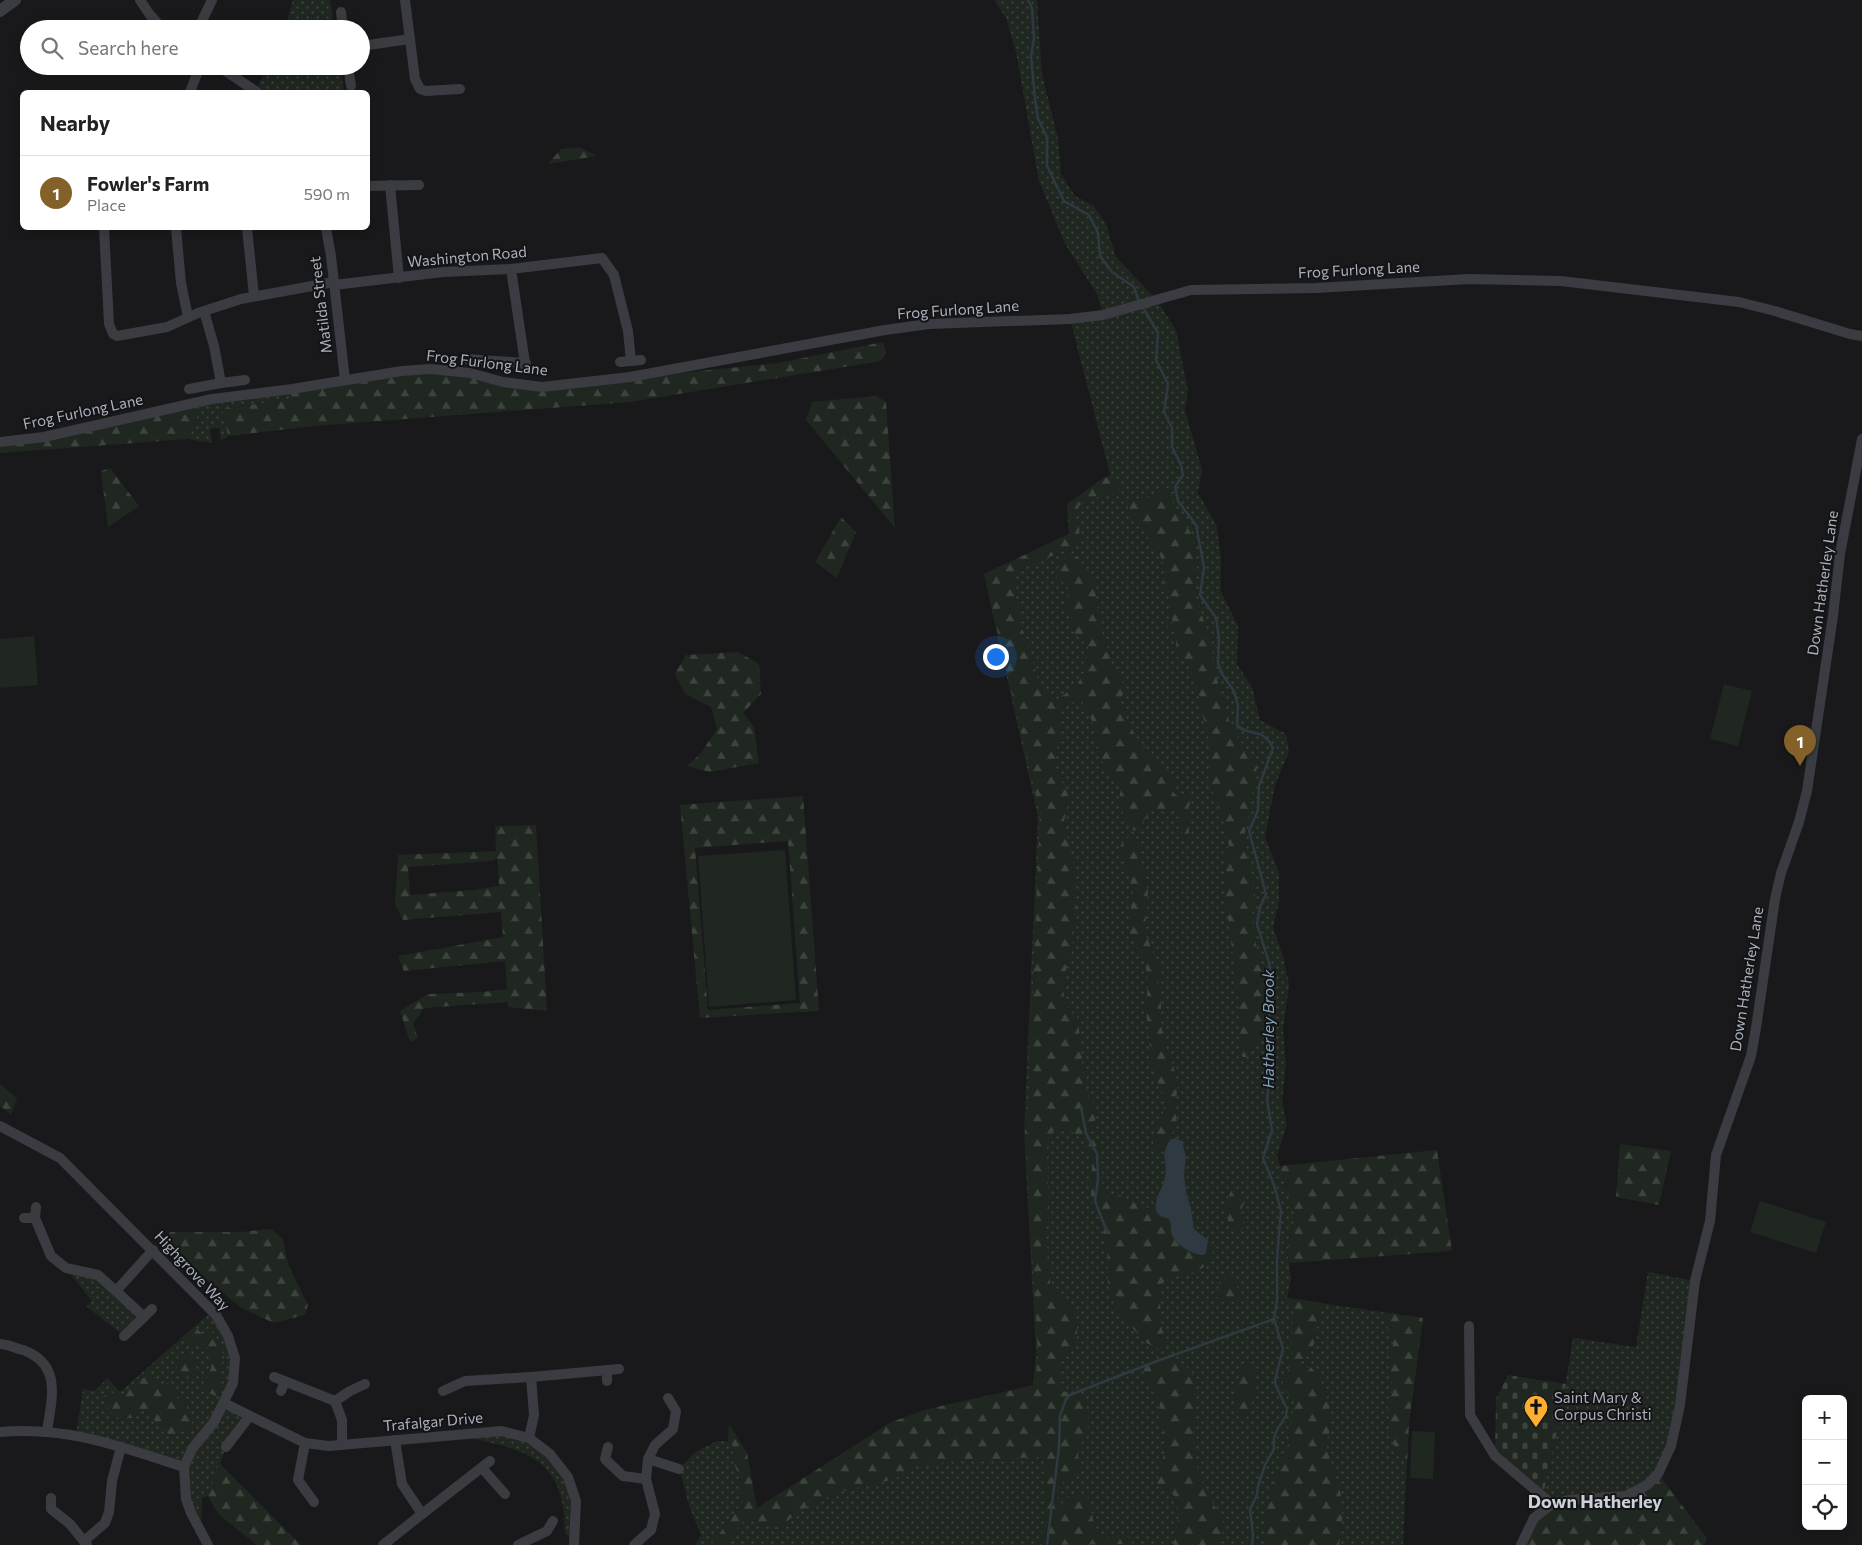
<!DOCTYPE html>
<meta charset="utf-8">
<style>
:root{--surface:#fff;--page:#f2f2f2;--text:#222;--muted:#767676;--line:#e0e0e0;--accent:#846129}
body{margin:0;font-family:Commissioner,sans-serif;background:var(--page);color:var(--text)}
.controls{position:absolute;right:15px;bottom:15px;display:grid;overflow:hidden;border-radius:8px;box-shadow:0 2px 8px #0003}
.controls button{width:45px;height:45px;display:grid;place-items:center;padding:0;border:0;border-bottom:1px solid var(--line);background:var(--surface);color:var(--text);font:25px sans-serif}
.you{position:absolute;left:995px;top:656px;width:18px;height:18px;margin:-12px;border:4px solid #fff;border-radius:50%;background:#1a73e8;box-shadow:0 0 0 8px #1a73e833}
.badge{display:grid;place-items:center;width:32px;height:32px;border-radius:50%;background:var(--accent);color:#fff;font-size:16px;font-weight:700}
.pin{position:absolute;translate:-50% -41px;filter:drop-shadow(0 1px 2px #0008)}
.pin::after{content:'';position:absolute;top:26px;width:18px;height:15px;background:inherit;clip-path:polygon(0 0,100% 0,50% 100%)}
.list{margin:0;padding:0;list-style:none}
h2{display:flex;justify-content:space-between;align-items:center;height:65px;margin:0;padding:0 20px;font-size:21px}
h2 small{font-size:16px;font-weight:400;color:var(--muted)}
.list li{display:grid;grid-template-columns:32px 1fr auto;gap:15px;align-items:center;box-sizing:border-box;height:75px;padding:0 20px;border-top:1px solid var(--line)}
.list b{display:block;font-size:19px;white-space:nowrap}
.list p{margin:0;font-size:16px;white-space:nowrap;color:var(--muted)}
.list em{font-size:16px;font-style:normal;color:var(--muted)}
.icon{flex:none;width:28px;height:28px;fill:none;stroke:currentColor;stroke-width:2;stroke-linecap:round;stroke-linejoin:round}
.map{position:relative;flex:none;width:1862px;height:1545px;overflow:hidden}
.search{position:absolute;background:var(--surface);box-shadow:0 2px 8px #0003;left:20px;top:20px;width:350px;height:55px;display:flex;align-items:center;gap:12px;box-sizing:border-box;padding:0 18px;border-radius:28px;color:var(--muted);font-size:19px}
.panel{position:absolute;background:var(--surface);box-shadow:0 2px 8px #0003;left:20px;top:90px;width:350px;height:140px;border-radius:8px}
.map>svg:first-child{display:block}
.grass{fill:url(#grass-dots)}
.forest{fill:url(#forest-firs);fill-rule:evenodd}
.cemetery{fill:url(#cemetery-stones)}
.garden{fill:#1f2720}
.water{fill:#2e3941}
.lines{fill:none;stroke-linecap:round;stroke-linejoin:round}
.stream{stroke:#2e3941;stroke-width:2.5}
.minor{stroke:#3a3c41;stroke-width:10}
.tertiary{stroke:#3a3c41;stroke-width:12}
.labels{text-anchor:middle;stroke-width:4;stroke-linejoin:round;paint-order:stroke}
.street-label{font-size:15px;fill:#abb1bc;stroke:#141417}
.poi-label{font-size:15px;fill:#abb1bc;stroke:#141417;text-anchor:start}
.water-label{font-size:16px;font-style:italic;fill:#81a1b8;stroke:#141417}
.quarter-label{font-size:18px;font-weight:bold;fill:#ccd0d8;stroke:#141417}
</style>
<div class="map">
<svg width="1862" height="1545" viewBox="0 0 1862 1545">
<defs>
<pattern id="grass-dots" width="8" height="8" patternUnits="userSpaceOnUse" patternTransform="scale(1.25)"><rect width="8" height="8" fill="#1f2720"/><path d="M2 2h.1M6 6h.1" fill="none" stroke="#3d443e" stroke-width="1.8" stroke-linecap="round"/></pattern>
<pattern id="forest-firs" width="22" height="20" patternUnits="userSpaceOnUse" patternTransform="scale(1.25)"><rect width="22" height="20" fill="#1f2720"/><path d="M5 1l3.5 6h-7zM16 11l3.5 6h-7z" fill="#3d443e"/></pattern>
<pattern id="cemetery-stones" width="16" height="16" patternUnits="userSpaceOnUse" patternTransform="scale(1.25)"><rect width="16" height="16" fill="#1f2720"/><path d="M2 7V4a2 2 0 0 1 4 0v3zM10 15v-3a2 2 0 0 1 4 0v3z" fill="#3d443e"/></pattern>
</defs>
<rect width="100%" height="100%" fill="#19191c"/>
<g class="grass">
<path d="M293,0H330L334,29H285Z"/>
<path d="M994,0H1037L1042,74L1058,139L1061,174L1075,196L1094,206L1106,224L1116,257L1156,299L1176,330L1188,391L1185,410L1202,470L1198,493L1216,524L1221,556V592L1238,626L1237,664L1252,687L1260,720L1286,734L1289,752L1275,785L1265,837L1279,873V902L1273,927L1284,959L1289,985L1283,1029L1286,1064L1282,1102L1287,1124L1277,1156L1295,1216L1287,1251L1291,1277L1287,1298L1423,1318L1409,1422L1403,1545H723L745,1519L892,1425L1033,1385L1036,1352L1024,1131L1038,817L984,574L1069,534L1067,504L1106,481L1110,474L1070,319L1103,315L1097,294L1065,244L1039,181L1016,52L1006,18Z"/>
<path d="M268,66H340L344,92H265L258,85Z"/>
<path d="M292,389L290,399L222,409L228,436L221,441L219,427L210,429L212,443L188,439L197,420L194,402Z"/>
<path d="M66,1268L98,1275L144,1317L124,1336L86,1306L92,1301Z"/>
<path d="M1648,1272L1695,1281L1680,1405L1658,1474L1626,1496L1552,1504L1543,1495L1560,1418L1573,1338L1636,1347Z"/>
<path d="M212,1311L235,1358L224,1403L249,1417L226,1447L208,1496L202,1498L201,1533L191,1513L184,1467L76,1435L83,1389L95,1391L107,1378L120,1392Z"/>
<path d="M502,1431L550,1454L576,1501L575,1543L565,1533C564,1524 565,1515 563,1506C553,1448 504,1447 458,1435Z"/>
<path d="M717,1441H728L734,1447L733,1461L741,1481L742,1503L711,1545H695L701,1535L689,1506L683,1481L679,1469L695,1452Z"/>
</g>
<g class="forest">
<path d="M579,147L597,156L548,164L561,149Z"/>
<path d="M883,342L886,352L881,361L630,402L314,426L228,436L222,409L290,399L292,389L430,369L542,387L778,363Z"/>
<path d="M876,396L886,402L895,528L806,420L812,402Z"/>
<path d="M194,402L197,420L188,439L0,453V442Z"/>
<path d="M110,468L139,506L108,527L101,471Z"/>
<path d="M1105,477L1118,480L1121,489C1106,501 1077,493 1074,518L1079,525L1080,542L1069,549L1027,566L1019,573L1014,580V591L1019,609V623L1026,638L1038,680L1043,689L1056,700L1076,687L1084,672L1089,649L1083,640L1071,630C1071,622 1072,616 1065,610C1064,594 1079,590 1057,579C1056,570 1061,558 1068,552L1076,556L1083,564L1095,585L1096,601L1111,662L1123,683L1124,689L1121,701L1123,713L1130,726L1137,738L1158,760L1175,783L1172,791L1177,796L1180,798L1186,793L1191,794V802L1188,808L1190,817L1188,845L1181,831L1179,818L1176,811L1154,809C1146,815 1141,828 1134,831L1118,804L1121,789C1114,782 1106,774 1103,764C1094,741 1097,721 1081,700L1060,706L1061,738L1056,751L1055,767L1057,775L1066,788L1069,799L1064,821L1073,862L1077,909L1076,924C1069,931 1073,938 1073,946C1072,952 1069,959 1067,965C1063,981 1060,996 1070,1010C1072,1014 1076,1016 1078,1019L1085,1090L1094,1104L1096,1117L1093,1127L1089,1133L1082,1137L1068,1130L1053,1131L1049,1136L1047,1147L1049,1216L1044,1234L1048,1250L1050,1285C1055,1293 1064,1297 1070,1304C1080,1315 1077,1334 1076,1347C1073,1351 1069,1352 1066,1355C1055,1364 1059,1380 1063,1391L1075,1394L1086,1400L1089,1425L1079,1450L1077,1461L1080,1470L1077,1477L1070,1481H1064L1058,1487V1509L1067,1497L1077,1495L1088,1497L1095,1529L1106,1537H1128L1133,1544L1040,1545C1046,1513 1048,1489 1043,1457L962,1461L914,1465L895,1479L840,1492L808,1506L776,1529L745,1519L723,1545H711L742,1503L741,1481L733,1461L734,1447L728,1441L729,1424L747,1453L757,1508L891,1422L928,1409L1035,1385L1038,1356L1025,1131L1028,1102L1040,814L984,574L1069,534L1067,504Z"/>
<path d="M1159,488H1170L1173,504L1192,535L1197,564L1193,594L1211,638L1214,670L1231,727L1257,765L1256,775L1244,837L1255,892L1252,915L1254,935L1264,980L1265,1039H1256L1248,1057H1243L1240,1052L1238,995L1226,902V873L1222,854L1229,846L1220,808L1214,797L1207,773L1211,764V753L1207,728L1200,707V697L1196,686L1192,681L1191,667L1185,660L1178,659L1175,632L1164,631L1173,622L1171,616V605L1163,580L1164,567L1158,550L1148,538L1142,524L1132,518L1128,508V500L1152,497Z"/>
<path d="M841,517L856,532L837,578L815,562Z"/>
<path d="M738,652L759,664L761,694L743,713L754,727L759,763L710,772L687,766L701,753L717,729L711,707L685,694L675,674L686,655Z"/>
<path d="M803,796L819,1011L700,1018L680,805ZM788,841L800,1003L708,1010L695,848Z"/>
<path d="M536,825L547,1011L508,1007V1002L424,1008L413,1024L418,1038L410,1042L400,1011L428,994L482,992L507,989L505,961L404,971L398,956L503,937L501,912L403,920L395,905L398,855L496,851L495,826ZM497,858L499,886L473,890L410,895L408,867L492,861Z"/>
<path d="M1132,833L1137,839L1148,892L1145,932L1160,971L1158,983L1161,995V1026L1166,1050L1173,1065L1178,1085L1175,1107L1177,1122L1175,1129L1172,1133L1170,1142L1161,1151L1156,1152L1153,1149V1136L1164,1111L1165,1098L1159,1086L1151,1063L1149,1031L1146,1013L1148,979L1144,960L1130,935L1129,922L1133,892L1125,863L1120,853V846Z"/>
<path d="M0,1084L17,1098L11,1115L0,1106Z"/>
<path d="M1095,1139L1100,1149L1104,1195L1111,1198L1120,1195C1128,1199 1136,1204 1145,1207C1163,1212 1171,1213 1172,1234L1199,1255H1204L1206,1253L1208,1240L1212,1243C1217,1263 1200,1272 1183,1275C1178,1276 1169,1276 1165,1280C1159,1286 1160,1312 1161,1321C1161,1330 1166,1338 1164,1348H1155L1144,1341L1122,1316L1113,1302L1108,1282V1257L1105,1237L1099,1216L1091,1200L1092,1167L1087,1148L1088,1142Z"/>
<path d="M1620,1144L1671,1151L1659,1205L1616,1197Z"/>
<path d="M1437,1150L1452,1251L1289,1263L1287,1251L1295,1216L1280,1166Z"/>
<path d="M1231,1191L1238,1193L1245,1202C1234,1217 1250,1223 1240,1232C1224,1231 1225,1202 1231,1191Z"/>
<path d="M271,1229L283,1239L288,1264L308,1305L305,1315L274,1323L242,1308L209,1282L167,1239L170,1232H241Z"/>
<path d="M1231,1273L1235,1276L1239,1295L1237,1302H1222L1217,1297L1220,1277Z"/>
<path d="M1287,1298L1323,1303L1317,1325L1316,1339L1311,1350L1300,1362L1302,1368L1310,1367C1324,1376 1331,1407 1331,1423C1331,1431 1326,1438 1327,1446C1329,1461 1336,1476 1340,1491C1344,1507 1342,1529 1339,1545H1267L1264,1511L1289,1442L1294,1403L1282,1385L1291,1363L1293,1312Z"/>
<path d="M1383,1312L1423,1318L1409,1422L1407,1462L1392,1443L1388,1407L1393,1389L1389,1360L1393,1344Z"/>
<path d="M195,1326L205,1338L212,1332L220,1345L224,1357L220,1371L222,1386L216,1396L206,1392L205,1383L211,1368L207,1347L191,1345L183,1337Z"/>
<path d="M189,1355L195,1362V1374L185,1377L177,1370V1360L179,1356Z"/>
<path d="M1157,1361C1169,1362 1185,1361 1192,1373C1202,1391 1193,1416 1193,1434C1193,1443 1195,1452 1196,1461C1201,1487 1214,1502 1224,1524L1220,1545H1174C1171,1537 1177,1529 1178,1521C1180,1511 1176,1501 1172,1492L1161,1488L1157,1483C1159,1469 1167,1452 1165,1437C1162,1422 1158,1419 1160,1402C1152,1390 1143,1383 1143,1368Z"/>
<path d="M1248,1362L1253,1364C1257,1381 1254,1401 1246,1417H1240L1236,1415C1233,1395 1235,1377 1248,1362Z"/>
<path d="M147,1375L153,1377L155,1385L168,1383L179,1400L187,1404V1413L193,1420L191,1427L173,1436C157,1430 155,1415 140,1409L134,1418H118L108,1409L102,1397L111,1392L120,1397Z"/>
<path d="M219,1463L301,1545H257L218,1514L208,1496Z"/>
<path d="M1658,1474L1707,1538L1704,1545H1521L1534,1518L1552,1504L1626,1496Z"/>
</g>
<path class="cemetery" d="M1508,1375L1566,1384L1560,1418L1543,1495L1495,1456L1496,1399Z"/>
<g class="garden">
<path d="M34,636L38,685L0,688V639Z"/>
<path d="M1724,684L1752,691L1738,746L1710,739Z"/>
<path d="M785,850L796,1000L709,1007L698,856Z"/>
<path d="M1760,1201L1826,1222L1816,1253L1750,1232Z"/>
<path d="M1412,1431L1435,1432L1433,1479L1410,1478Z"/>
</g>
<path class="water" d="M1175,1138L1182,1141L1186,1157L1184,1175L1187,1196L1191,1208L1194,1229L1208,1240L1206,1253L1204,1255C1193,1255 1177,1246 1172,1235C1170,1230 1172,1225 1169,1219L1160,1216L1156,1211C1154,1196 1163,1190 1165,1177C1168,1162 1159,1157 1170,1140Z"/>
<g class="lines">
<g class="stream">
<path d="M1028,0L1032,8L1034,39L1031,56L1035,99L1038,119L1047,137V166L1064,201L1089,215L1098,233L1100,256L1112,272L1134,287L1139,302"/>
<path d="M1142,306L1158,333L1156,360L1168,384L1164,412L1172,428V447L1181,465L1183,475L1175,487L1178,501L1196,525L1204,567L1200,595L1216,618L1219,638L1218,663L1222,674L1234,691L1238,706L1237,725C1250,738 1262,726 1273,748L1259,786L1258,810L1249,831L1266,894L1260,907L1257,924L1270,966L1269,1042L1271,1065L1267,1099L1272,1130L1263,1158L1274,1185L1281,1211L1277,1258V1301L1274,1319L1283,1349L1275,1380L1276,1386L1287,1409L1286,1416L1277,1430L1274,1438V1449L1265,1465L1258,1486L1257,1495L1250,1510L1253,1534L1252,1545"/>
<path d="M1081,1107L1086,1133L1097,1154L1098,1179L1095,1201L1107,1232"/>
<path d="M1047,1545L1059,1447L1060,1416L1066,1399L1070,1395L1157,1361L1274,1319"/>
</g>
<g class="minor">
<path d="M140,0L150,15L163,29"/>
<path d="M405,0L415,79L420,89L426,91L460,89"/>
<path d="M341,12L343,29"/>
<path d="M198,29L212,0"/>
<path d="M361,46L410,39"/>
<path d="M222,66L227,72L257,92"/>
<path d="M348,66L351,86"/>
<path d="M190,92L200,66"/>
<path d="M390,185L399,278"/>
<path d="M368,186L419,185"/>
<path d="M104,228L109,324L113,334L117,336L167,327L198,313L241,299L334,282"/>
<path d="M176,228L181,283L188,317"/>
<path d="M247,228L254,296"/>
<path d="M326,228L331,256L345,380"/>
<path d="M511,269L526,370"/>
<path d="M334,285L443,272L511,269L602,258L614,275L628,331L631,361"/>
<path d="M467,359L526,363"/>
<path d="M620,362L641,360"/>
<path d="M221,383L245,380"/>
<path d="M189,389L221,383L214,346L204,311"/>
<path d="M0,442L44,437L212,399L292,389L402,371L430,369L470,373L503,382L542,387L630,377L885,330L929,324L1070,319L1103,315L1191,290L1316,288L1469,279L1561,281L1739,302L1775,311L1850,334L1862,336"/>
<path d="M0,1126L60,1158L216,1315L228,1336L235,1358L233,1383L214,1422L192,1449L184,1467L186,1499L191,1513L208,1545"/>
<path d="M36,1207L35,1218L51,1256L66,1268L98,1275L116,1291L153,1250"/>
<path d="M24,1218H35"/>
<path d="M116,1291L144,1317L124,1336"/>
<path d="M144,1317L152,1309"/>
<path d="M1469,1326L1470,1415L1495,1456L1552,1504"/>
<path d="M0,1344C7,1344 15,1348 23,1350C62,1364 52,1398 47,1431"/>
<path d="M607,1370V1381"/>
<path d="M274,1377L335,1401L342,1420V1445"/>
<path d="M281,1391L285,1382"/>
<path d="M443,1391L465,1381L531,1377"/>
<path d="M335,1401L350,1391L365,1384"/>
<path d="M224,1403L305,1443L329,1446L502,1431L529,1438L550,1454L568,1477L576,1501L574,1545"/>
<path d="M0,1432C68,1426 121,1447 184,1467"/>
<path d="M529,1438L534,1415L531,1377L619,1369"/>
<path d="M395,1440L402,1484L422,1514L490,1461"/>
<path d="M305,1443L298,1480L314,1502"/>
<path d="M226,1447L249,1417"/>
<path d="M608,1447L605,1459L623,1476L646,1479"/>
<path d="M648,1459L679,1469"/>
<path d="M482,1468L505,1494"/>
<path d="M51,1498V1509L70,1524L87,1545"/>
<path d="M84,1541L105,1523L109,1512L112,1481L121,1447"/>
<path d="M383,1545L422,1514"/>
<path d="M518,1545L547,1531L553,1521"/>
<path d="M634,1545L651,1530L655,1514L646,1479L648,1459L655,1445L673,1429L676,1411L668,1398"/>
<path d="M1521,1545L1534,1518L1552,1504L1569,1500L1626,1496L1647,1485L1658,1474L1671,1446L1680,1405L1695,1281L1710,1221L1716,1155L1751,1056L1756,1028L1775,899L1781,873L1799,822L1807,791L1833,616L1840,554L1862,439"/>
</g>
<path class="tertiary" d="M0,11L15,0"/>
</g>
<defs>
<symbol id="church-pin" viewBox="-11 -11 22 30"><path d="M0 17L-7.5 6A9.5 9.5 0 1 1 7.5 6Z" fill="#fcaf31" stroke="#141417"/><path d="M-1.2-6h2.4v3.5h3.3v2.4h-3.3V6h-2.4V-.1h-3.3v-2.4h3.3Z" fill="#111"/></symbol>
</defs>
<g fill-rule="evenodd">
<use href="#church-pin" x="1522" y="1393" width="28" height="38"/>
</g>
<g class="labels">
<g class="street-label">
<text transform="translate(467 257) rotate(-5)" y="5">Washington Road</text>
<text transform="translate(1359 270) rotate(-3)" y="5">Frog Furlong Lane</text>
<text transform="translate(321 305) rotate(-97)" y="5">Matilda Street</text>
<text transform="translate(958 310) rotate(-4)" y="5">Frog Furlong Lane</text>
<text transform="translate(487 363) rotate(7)" y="5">Frog Furlong Lane</text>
<text transform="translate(83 412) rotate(-12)" y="5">Frog Furlong Lane</text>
<text transform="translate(1823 583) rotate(-82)" y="5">Down Hatherley Lane</text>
<text transform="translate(1747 979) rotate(-81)" y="5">Down Hatherley Lane</text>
<text transform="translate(192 1271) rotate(47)" y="5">Highgrove Way</text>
<text transform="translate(433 1422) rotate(-5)" y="5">Trafalgar Drive</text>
</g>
<g class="poi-label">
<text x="1554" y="1403">Saint Mary &amp;<tspan x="1554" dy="17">Corpus Christi</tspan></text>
</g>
<g class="water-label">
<text transform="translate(1268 1029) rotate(-90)" y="6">Hatherley Brook</text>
</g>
<g class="quarter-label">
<text x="1595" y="1508">Down Hatherley</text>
</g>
</g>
</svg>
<div class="controls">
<button>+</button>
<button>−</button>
<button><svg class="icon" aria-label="locate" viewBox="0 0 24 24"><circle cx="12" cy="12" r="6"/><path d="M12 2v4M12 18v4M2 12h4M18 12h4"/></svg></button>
</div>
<div class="you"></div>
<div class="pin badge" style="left:1800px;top:766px">1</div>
<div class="search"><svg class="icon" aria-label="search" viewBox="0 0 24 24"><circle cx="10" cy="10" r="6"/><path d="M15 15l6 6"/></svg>Search here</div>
<section class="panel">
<h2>Nearby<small></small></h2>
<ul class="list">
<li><span class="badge">1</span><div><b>Fowler's Farm</b><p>Place</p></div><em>590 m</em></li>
</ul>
</section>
</div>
